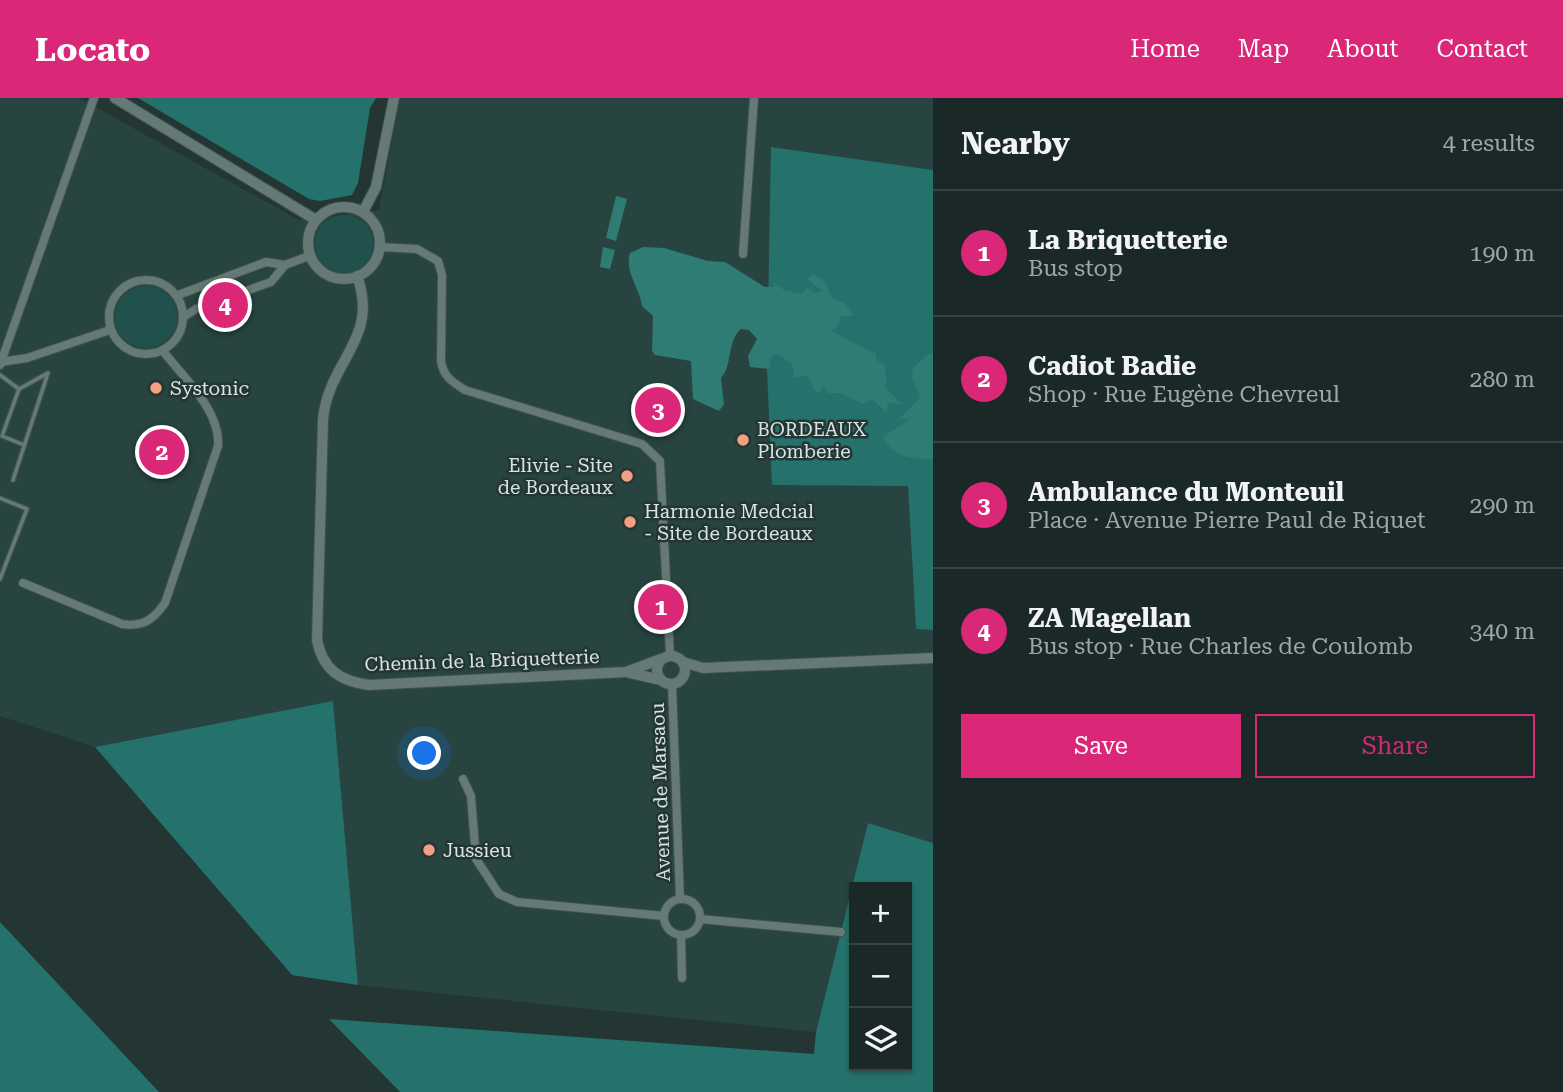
<!DOCTYPE html>
<meta charset="utf-8">
<style>
:root{--surface:#1a2827;--page:#273433;--text:#f1f3f6;--muted:#9fa6a7;--line:#384444;--accent:#db2777}
body{margin:0;font-family:"Roboto Serif",serif;background:var(--page);color:var(--text)}
.controls{position:absolute;right:21px;bottom:21px;display:grid;overflow:hidden;border-radius:0px;box-shadow:0 2px 5px #0004}
.controls button{width:63px;height:63px;display:grid;place-items:center;padding:0;border:0;border-bottom:2px solid var(--line);background:var(--surface);color:var(--text);font:35px sans-serif}
.you{position:absolute;left:425px;top:656px;width:24px;height:24px;margin:-18px;border:5px solid #fff;border-radius:50%;background:#1a73e8;box-shadow:0 0 0 10px #1a73e833}
.badge{display:grid;place-items:center;width:46px;height:46px;border-radius:50%;background:var(--accent);color:#fff;font-size:23px;font-weight:700}
.pin{position:absolute;translate:-50% -50%;border:4px solid #fff;box-shadow:0 2px 7px #0006}
.list{margin:0;padding:0;list-style:none}
h2{display:flex;justify-content:space-between;align-items:center;height:91px;margin:0;padding:0 28px;font-size:30px}
h2 small{font-size:23px;font-weight:400;color:var(--muted)}
.list li{display:grid;grid-template-columns:46px 1fr auto;gap:21px;align-items:center;box-sizing:border-box;height:126px;padding:0 28px;border-top:2px solid var(--line)}
.list b{display:block;font-size:26px;white-space:nowrap}
.list p{margin:0;font-size:23px;white-space:nowrap;color:var(--muted)}
.list em{font-size:23px;font-style:normal;color:var(--muted)}
.actions{display:flex;gap:14px;padding:21px 28px}
.actions a{flex:1;padding:16px 0;border:2px solid var(--accent);border-radius:0px;text-align:center;font-size:24px;color:var(--accent)}
.actions .main{background:var(--accent);color:#fff}
.icon{flex:none;width:38px;height:38px;fill:none;stroke:currentColor;stroke-width:2;stroke-linecap:round;stroke-linejoin:round}
.map{position:relative;flex:none;width:933px;height:994px;overflow:hidden}
header{display:flex;align-items:center;gap:42px;box-sizing:border-box;height:98px;padding:0 35px;background:var(--accent);color:#fff}
header strong{font-size:33px}
nav{display:flex;gap:38px;margin-inline-start:auto;font-size:24px}
main{display:flex}
aside{flex:1;background:var(--surface)}
.map>svg:first-child{display:block}
.built{fill:#284441}
.green{fill:#20514c}
.forest{fill:#24726b;fill-rule:evenodd}
.water{fill:#2f7c74}
.lines{fill:none;stroke-linecap:round;stroke-linejoin:round}
.service-casing{stroke:#40514f;stroke-width:6}
.minor-casing{stroke:#40514f;stroke-width:10}
.tertiary-casing{stroke:#40514f;stroke-width:12}
.service{stroke:#657a77;stroke-width:3.5}
.minor{stroke:#657a77;stroke-width:8}
.tertiary{stroke:#657a77;stroke-width:10}
.poi-dot{fill:#f2a081;stroke:#233634;stroke-width:2.5}
.labels{text-anchor:middle;stroke-width:5;stroke-linejoin:round;paint-order:stroke}
.poi-label{font-size:19px;fill:#d8e4e2;stroke:#233634;text-anchor:start}
.street-label{font-size:19px;fill:#d8e4e2;stroke:#233634}
</style>
<header>
<strong>Locato</strong>
<nav><a>Home</a><a>Map</a><a>About</a><a>Contact</a></nav>
</header>
<main>
<div class="map">
<svg width="933" height="994" viewBox="0 0 933 994">
<rect width="100%" height="100%" fill="#233634"/>
<path class="built" d="M0,0H79L299,122L379,112L400,0H933V72L771,49L908,387L916,531L933,532V745L868,725L816,934L358,887L333,603L95,649L0,618Z"/>
<g class="green">
<circle cx="344" cy="146" r="29"/>
<circle cx="146" cy="219" r="31"/>
</g>
<g class="forest">
<path d="M138,0H376L370,10L358,85L352,97L320,103L309,101Z"/>
<path d="M771,49L933,72V532L916,531L908,388L772,387L767,270Z"/>
<path d="M333,603L358,887L292,877L95,649Z"/>
<path d="M868,725L933,745V994H400L329,921L814,956L816,934ZM854,789H907V968H854Z"/>
<path d="M0,824L159,994H0Z"/>
</g>
<g class="water">
<path d="M616,98L627,101L616,143L606,140Z"/>
<path d="M603,149L615,152L610,171L600,169Z"/>
<path d="M643,149L664,150L708,163L725,164L765,189H774L775,185L784,192L801,196L807,190L815,195L823,193L807,181L812,176C828,181 826,187 832,200L845,205L854,218H841L838,228L831,233L876,256V262L884,266L887,282L884,289L904,307L888,304L887,315L872,301L863,306L840,295H828L824,289L821,290L820,296L813,291L808,277L795,280L792,266L777,256L772,257L769,271L750,269L748,258L757,241L749,232L741,231C727,242 733,267 721,280L724,306L719,313L693,301L691,263L655,257L652,253L653,218L642,208C640,190 624,174 630,155Z"/>
<path d="M930,255L933,256V361C911,361 893,359 883,339L909,322L900,320L920,300L912,280L913,270Z"/>
</g>
<g class="lines">
<defs>
<g id="service">
<path d="M0,277L19,291"/>
<path d="M13,382L48,275L19,291L2,338L24,347"/>
<path d="M0,400L27,411L0,481"/>
</g>
<g id="minor">
<path d="M380,149L417,151L438,163L442,177L441,263C443,278 452,284 465,292L642,346L660,363L670,557"/>
<path d="M743,156L754,0"/>
<circle cx="146" cy="219" r="37"/>
<path d="M178,197L266,164L285,167"/>
<path d="M185,218L196,211L271,184L285,167L309,158"/>
<path d="M1,264L27,260L110,232"/>
<path d="M0,267L94,0"/>
<path d="M23,485L122,526C143,529 153,522 165,505L218,348C221,313 183,279 163,253"/>
<path d="M672,586L680,801"/>
<path d="M463,681L471,698L476,761L499,796L517,804L664,818"/>
<circle cx="682" cy="819" r="18"/>
<path d="M700,821L841,834"/>
<path d="M681,837L682,880"/>
</g>
<g id="tertiary">
<path d="M115,0L316,122"/>
<circle cx="344" cy="145" r="36"/>
<path d="M363,114L376,89L394,0"/>
<path d="M357,178C380,241 329,262 323,321L317,542C323,572 340,583 369,587L626,574L661,561"/>
<circle cx="671" cy="572" r="14"/>
<path d="M683,564L703,570L933,560"/>
<path d="M630,575L661,582"/>
</g>
</defs>
<use href="#service" class="service-casing"/>
<use href="#minor" class="minor-casing"/>
<use href="#tertiary" class="tertiary-casing"/>
<use href="#service" class="service"/>
<use href="#minor" class="minor"/>
<use href="#tertiary" class="tertiary"/>
</g>
<g class="poi-dot">
<circle cx="156" cy="290" r="7"/>
<circle cx="743" cy="342" r="7"/>
<circle cx="627" cy="378" r="7"/>
<circle cx="630" cy="424" r="7"/>
<circle cx="429" cy="752" r="7"/>
</g>
<g class="labels">
<g class="poi-label">
<text x="170" y="297">Systonic</text>
<text x="757" y="338">BORDEAUX<tspan x="757" dy="22">Plomberie</tspan></text>
<text x="613" y="374" text-anchor="end">Elivie - Site<tspan x="613" dy="22">de Bordeaux</tspan></text>
<text x="644" y="420">Harmonie Medcial<tspan x="644" dy="22">- Site de Bordeaux</tspan></text>
<text x="443" y="759">Jussieu</text>
</g>
<g class="street-label">
<text transform="translate(482 562) rotate(-2)" y="7">Chemin de la Briquetterie</text>
<text transform="translate(660 694) rotate(-92)" y="7">Avenue de Marsaou</text>
</g>
</g>
</svg>
<div class="controls">
<button>+</button>
<button>−</button>
<button><svg class="icon" aria-label="layers" viewBox="0 0 24 24"><path d="M12 4l9 5-9 5-9-5zM3 14l9 5 9-5"/></svg></button>
</div>
<div class="you"></div>
<div class="pin badge" style="left:661px;top:509px">1</div>
<div class="pin badge" style="left:162px;top:354px">2</div>
<div class="pin badge" style="left:658px;top:312px">3</div>
<div class="pin badge" style="left:225px;top:207px">4</div>
</div>
<aside>
<h2>Nearby<small>4 results</small></h2>
<ul class="list">
<li><span class="badge">1</span><div><b>La Briquetterie</b><p>Bus stop</p></div><em>190 m</em></li>
<li><span class="badge">2</span><div><b>Cadiot Badie</b><p>Shop · Rue Eugène Chevreul</p></div><em>280 m</em></li>
<li><span class="badge">3</span><div><b>Ambulance du Monteuil</b><p>Place · Avenue Pierre Paul de Riquet</p></div><em>290 m</em></li>
<li><span class="badge">4</span><div><b>ZA Magellan</b><p>Bus stop · Rue Charles de Coulomb</p></div><em>340 m</em></li>
</ul>
<div class="actions"><a class="main">Save</a><a>Share</a></div>
</aside>
</main>
